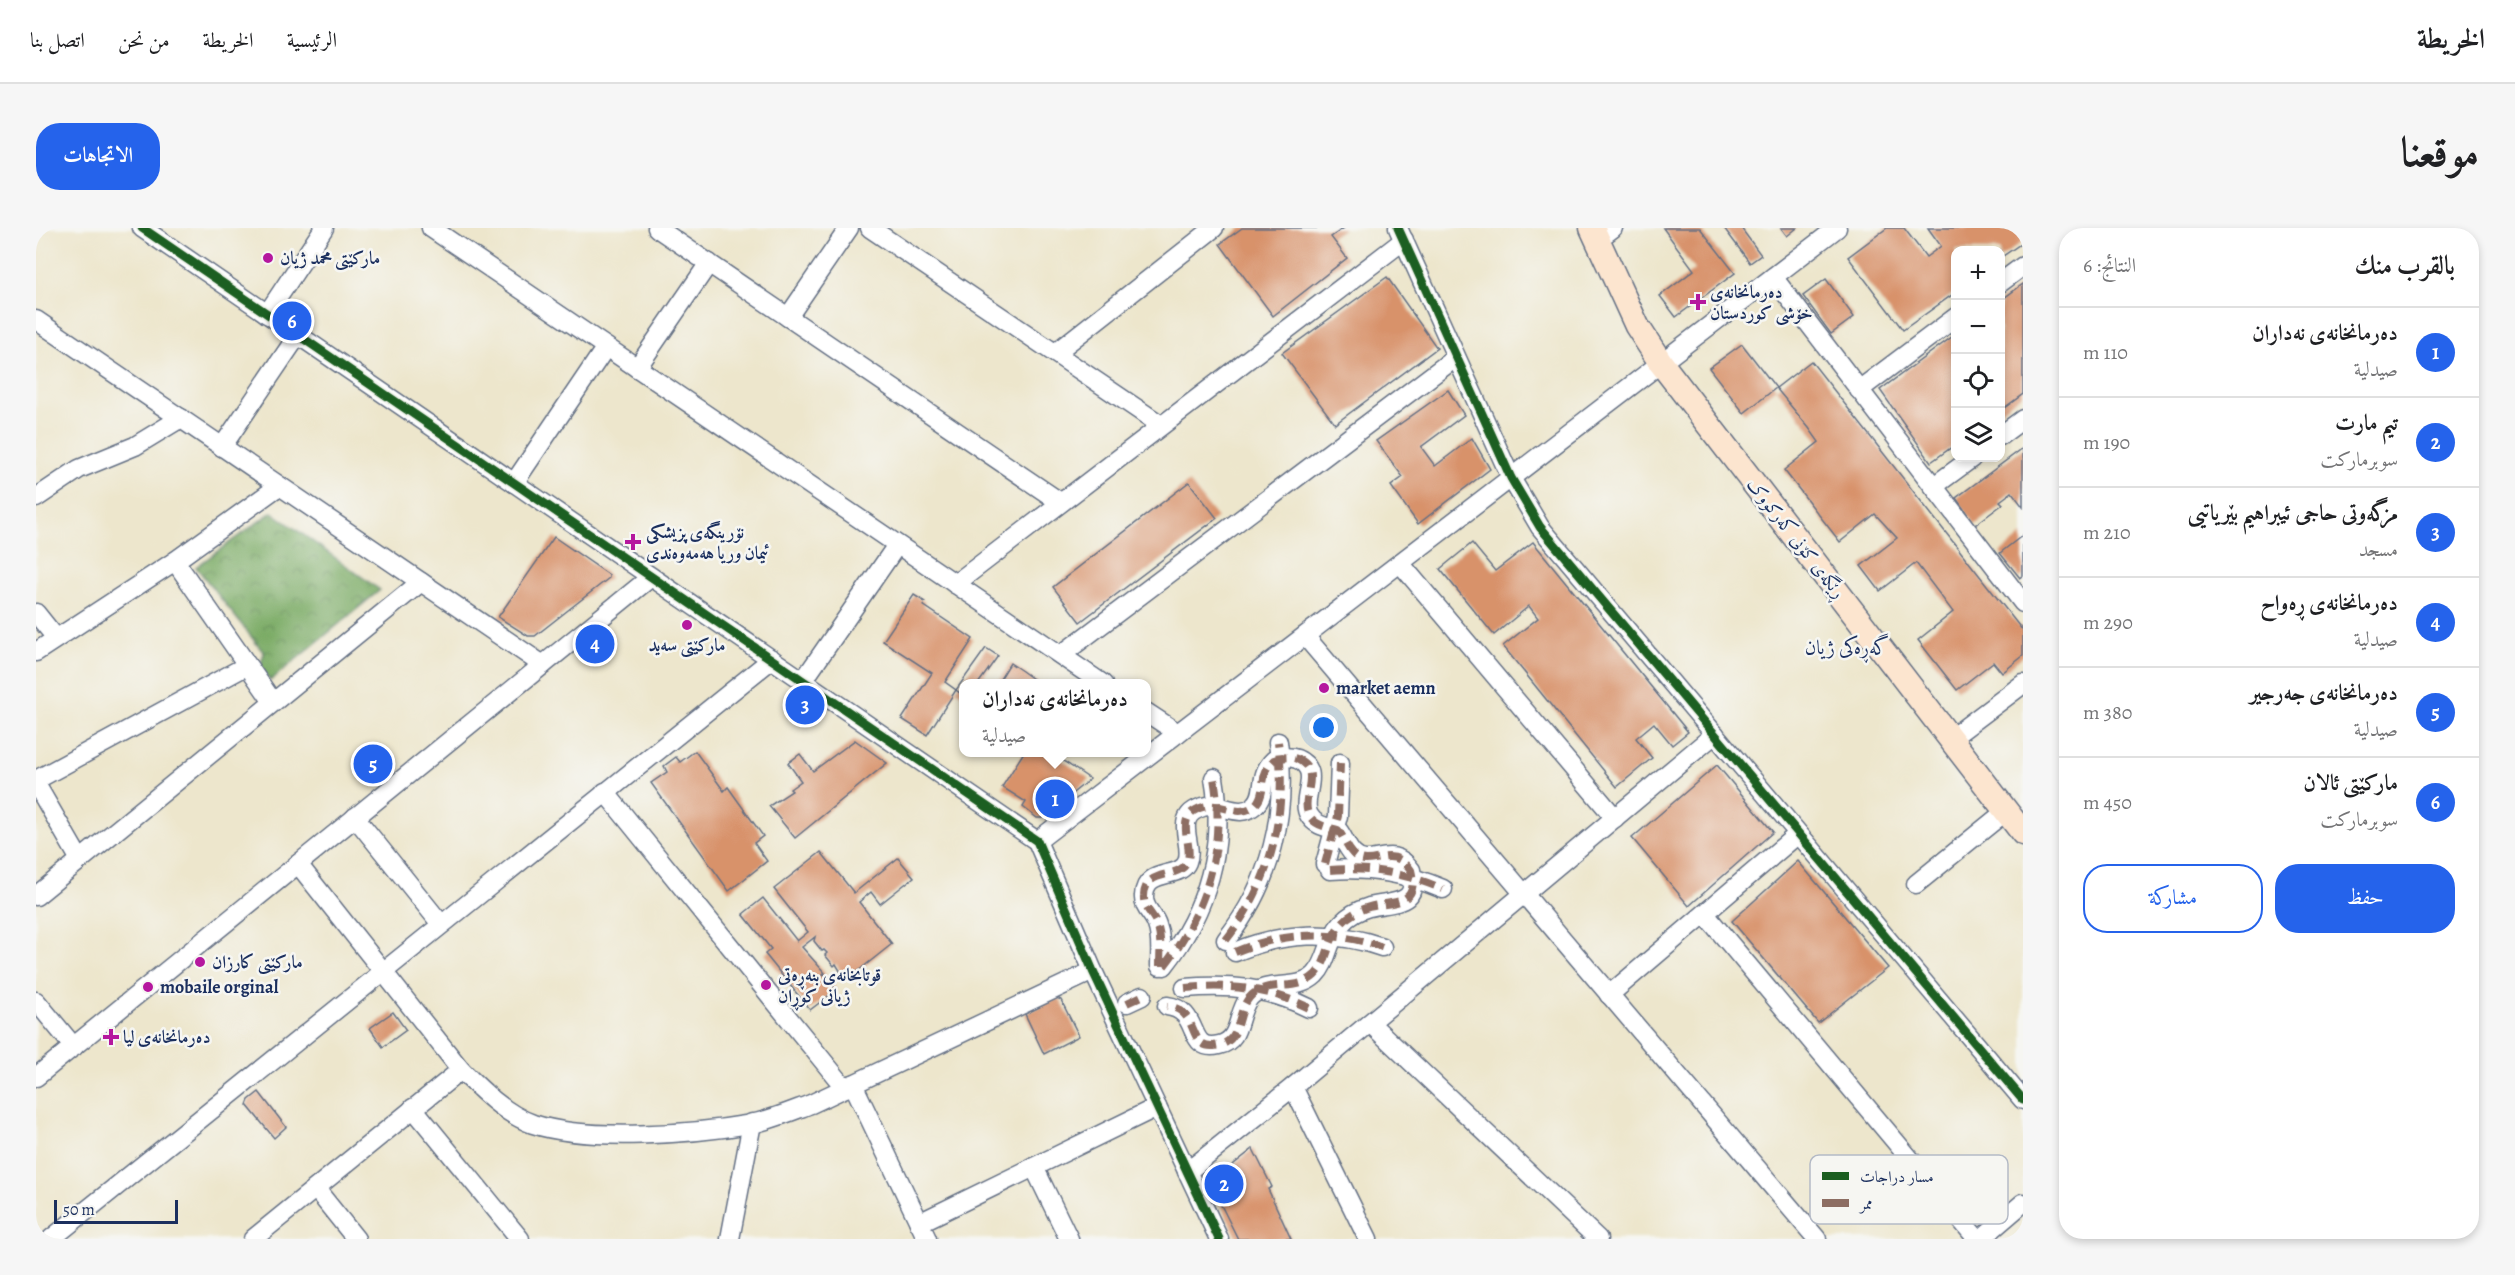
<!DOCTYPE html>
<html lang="ar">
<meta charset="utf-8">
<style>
:root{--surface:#fff;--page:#f6f6f6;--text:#202124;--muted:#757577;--line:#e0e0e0;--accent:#2563eb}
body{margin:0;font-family:Alegreya,Amiri,serif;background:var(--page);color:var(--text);direction:rtl}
.controls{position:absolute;right:18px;top:18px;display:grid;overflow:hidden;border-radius:12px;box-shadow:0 3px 9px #0003}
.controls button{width:54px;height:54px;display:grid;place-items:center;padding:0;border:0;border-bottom:2px solid var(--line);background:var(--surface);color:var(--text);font:30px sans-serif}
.scale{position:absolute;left:18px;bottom:15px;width:124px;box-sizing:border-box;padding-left:6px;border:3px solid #1b2f5e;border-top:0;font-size:16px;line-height:21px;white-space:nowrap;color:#1b2f5e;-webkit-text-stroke:4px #f6f6f2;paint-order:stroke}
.you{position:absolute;left:1288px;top:500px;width:21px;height:21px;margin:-15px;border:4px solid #fff;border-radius:50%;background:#1a73e8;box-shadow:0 0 0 9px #1a73e833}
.badge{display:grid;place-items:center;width:39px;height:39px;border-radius:50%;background:var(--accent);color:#fff;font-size:20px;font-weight:700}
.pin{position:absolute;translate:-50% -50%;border:3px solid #fff;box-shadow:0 2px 6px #0006}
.popup{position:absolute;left:923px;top:451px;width:192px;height:78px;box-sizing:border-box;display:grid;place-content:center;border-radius:12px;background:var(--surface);filter:drop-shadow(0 2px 4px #0005);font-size:20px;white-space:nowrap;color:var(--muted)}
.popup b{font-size:22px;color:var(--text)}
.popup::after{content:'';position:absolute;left:50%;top:100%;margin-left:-12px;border:12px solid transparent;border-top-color:var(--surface)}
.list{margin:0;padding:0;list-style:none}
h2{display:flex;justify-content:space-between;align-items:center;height:78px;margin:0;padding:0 24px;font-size:26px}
h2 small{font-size:20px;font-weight:400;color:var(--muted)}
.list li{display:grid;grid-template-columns:39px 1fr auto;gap:18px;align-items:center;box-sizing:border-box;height:90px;padding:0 24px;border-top:2px solid var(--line)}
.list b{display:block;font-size:22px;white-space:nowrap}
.list p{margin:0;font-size:20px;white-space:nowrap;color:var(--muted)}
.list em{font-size:20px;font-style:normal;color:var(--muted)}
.actions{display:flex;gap:12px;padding:18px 24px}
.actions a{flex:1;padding:14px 0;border:2px solid var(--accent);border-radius:24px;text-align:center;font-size:21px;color:var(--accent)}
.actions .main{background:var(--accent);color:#fff}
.icon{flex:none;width:33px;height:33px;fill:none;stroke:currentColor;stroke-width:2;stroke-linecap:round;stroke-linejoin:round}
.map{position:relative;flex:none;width:1987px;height:1011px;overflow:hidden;direction:ltr;border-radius:24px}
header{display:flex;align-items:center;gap:36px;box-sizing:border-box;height:84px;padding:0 30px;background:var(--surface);border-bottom:2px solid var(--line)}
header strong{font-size:28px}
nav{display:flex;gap:33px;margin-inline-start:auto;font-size:21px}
.intro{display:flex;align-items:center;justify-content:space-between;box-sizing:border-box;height:144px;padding:0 36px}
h1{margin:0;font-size:42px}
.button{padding:15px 27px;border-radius:24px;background:var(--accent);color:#fff;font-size:21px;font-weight:700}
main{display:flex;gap:36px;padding:0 36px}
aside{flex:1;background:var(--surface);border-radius:24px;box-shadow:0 3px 9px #0003}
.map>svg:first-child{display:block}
.forest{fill:url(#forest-crowns);stroke:#4a6d62;stroke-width:1.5}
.building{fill:#d8926a}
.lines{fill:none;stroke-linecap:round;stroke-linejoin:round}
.street-casing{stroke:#646f84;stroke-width:21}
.secondary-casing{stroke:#646f84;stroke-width:27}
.street{stroke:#fff;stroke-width:18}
.secondary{stroke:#fce5cf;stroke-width:24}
.quiet{stroke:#8d6e63;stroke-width:8;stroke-dasharray:15 8;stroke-linecap:butt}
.cycleway-casing{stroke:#f6f6f2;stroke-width:13}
.cycleway{stroke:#1b5e20;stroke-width:9}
.poi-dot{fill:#b5179e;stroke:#f6f6f2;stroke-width:2}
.labels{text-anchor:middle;stroke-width:5;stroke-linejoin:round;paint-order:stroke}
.poi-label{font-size:18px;font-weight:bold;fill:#1b2f5e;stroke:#f6f6f2;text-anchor:start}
.street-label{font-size:18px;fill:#1b2f5e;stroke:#f6f6f2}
.neighbourhood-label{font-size:20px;fill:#1b2f5e;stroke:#f6f6f2}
.key{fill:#f6f6f2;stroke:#b4bac6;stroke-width:1.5}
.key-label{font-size:16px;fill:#1b2f5e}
</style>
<header>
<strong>الخريطة</strong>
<nav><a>الرئيسية</a><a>الخريطة</a><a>من نحن</a><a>اتصل بنا</a></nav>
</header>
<div class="intro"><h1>موقعنا</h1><a class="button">الاتجاهات</a></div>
<main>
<aside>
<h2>بالقرب منك<small>النتائج: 6</small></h2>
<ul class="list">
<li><span class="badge">1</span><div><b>دەرمانخانەی نەداران</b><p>صيدلية</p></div><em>110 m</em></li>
<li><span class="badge">2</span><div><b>تیم مارت</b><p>سوبرماركت</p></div><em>190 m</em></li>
<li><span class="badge">3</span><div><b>مزگەوتی حاجی ئیبراهیم بێریاتیی</b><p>مسجد</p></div><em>210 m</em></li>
<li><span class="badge">4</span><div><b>دەرمانخانەی ڕەواح</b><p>صيدلية</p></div><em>290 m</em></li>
<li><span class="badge">5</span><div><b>دەرمانخانەی جەرجیر</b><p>صيدلية</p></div><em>380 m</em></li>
<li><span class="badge">6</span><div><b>مارکێتی ئالان</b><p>سوبرماركت</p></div><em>450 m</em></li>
</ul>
<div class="actions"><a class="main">حفظ</a><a>مشاركة</a></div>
</aside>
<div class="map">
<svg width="1987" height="1011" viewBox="0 0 1987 1011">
<defs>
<pattern id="forest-crowns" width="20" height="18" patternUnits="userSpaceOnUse" patternTransform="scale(1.5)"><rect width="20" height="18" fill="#7aab65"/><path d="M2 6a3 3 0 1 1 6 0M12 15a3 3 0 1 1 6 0" fill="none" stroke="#638c56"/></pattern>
</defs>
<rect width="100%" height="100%" fill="#f6f6f2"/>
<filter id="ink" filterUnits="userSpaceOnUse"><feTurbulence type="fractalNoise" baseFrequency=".0167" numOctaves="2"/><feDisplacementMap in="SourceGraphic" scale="12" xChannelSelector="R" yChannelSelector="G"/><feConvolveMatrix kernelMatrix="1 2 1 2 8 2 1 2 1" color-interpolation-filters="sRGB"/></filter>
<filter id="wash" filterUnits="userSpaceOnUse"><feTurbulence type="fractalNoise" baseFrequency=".008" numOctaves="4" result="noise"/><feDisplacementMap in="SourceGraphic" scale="24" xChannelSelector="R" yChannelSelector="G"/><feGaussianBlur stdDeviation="1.35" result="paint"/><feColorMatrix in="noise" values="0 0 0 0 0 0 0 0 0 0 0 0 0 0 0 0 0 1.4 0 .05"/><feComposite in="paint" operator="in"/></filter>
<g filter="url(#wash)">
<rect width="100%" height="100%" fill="#ede6cc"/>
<path class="forest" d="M236,284L344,362L234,453L224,439L228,425L160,339Z"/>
<g id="blocks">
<g class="building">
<path d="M1206,0H1308L1295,9L1311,30L1237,88L1184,16Z"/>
<path d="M1627,0H1664L1699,45L1640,89L1624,68L1658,42Z"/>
<path d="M1688,0H1705L1725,27L1714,35Z"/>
<path d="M1745,0H1761L1751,8Z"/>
<path d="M1851,0H1868L1890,29L1905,18L1892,0H1987V14L1964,30V22H1920V64L1867,102L1812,29Z"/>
<path d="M1351,49L1401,120L1299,196L1246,125Z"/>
<path d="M1790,51L1818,89L1795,106L1767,68Z"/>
<path d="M1987,56V166L1964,183V73Z"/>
<path d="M1920,106V216L1895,234L1844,162Z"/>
<path d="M1706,116L1740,160L1775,133L1987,403V428L1966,445L1957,434L1921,462L1882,412L1917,384L1880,335L1844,363L1825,338L1861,310L1839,286L1804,314L1748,242L1783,214L1773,200L1740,160L1708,185L1673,140Z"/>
<path d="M1412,162L1428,187L1385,219L1399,238L1436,210L1454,241L1382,296L1355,258L1367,249L1340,213Z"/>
<path d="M1987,220V279L1976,264L1964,273L1967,276L1939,297L1920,270Z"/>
<path d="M1153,254L1181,290L1044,394L1017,359Z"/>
<path d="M1987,307V348L1984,350L1964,325Z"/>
<path d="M518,309L573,347V350L499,408H492L462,389Z"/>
<path d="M1497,314L1652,504L1636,517L1618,495L1600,510L1616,530L1581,559L1467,418L1502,390L1493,378L1458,407L1404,341L1436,315L1459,343Z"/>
<path d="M878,367L889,374L887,377L937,411L909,454L920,462L891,507L866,491L896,445L847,413Z"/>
<path d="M950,420L962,428L942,456H928V468L920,462Z"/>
<path d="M974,435L986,443L1004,456H961Z"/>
<path d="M819,512L851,535L759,610L733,578L756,563L754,561L765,553L752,535L764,526L777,543Z"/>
<path d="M659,523L688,563L692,559L727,608L718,615L731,633L693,663L615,555L631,544L628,538L640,529L644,534Z"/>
<path d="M988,524H1023L1020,528L1054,551L1006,590H1001L987,579L990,574L966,559Z"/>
<path d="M1681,537L1737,604L1653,678L1596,610Z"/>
<path d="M785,624L818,665L862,630L878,649L844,676L835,664L823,674L856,716L812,751H809L800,736L798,738L789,727L791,725L788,722L786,723L778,713L779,709L766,719L789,745L787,746L792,749L800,762L774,782L729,726L735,721L707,686L727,670L761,713L772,704L738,661Z"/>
<path d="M1762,633L1852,740L1782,795L1696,693Z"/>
<path d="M1021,770L1025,772L1043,808L1008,826L989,786Z"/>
<path d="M357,784L370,802L347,819L334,800Z"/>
<path d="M223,864L250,899L238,910L211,877L213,872Z"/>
<path d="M1217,921L1236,959L1232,961L1255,1011H1202L1174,955Z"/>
</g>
</g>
</g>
<g filter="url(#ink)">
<use href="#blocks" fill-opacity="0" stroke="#646f84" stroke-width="1.5"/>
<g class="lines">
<defs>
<g id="street">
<path d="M106,0L1001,613L1057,743L1183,1011"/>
<path d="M395,0L1067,456"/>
<path d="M621,0L1024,274"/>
<path d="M834,0L1125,197"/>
<path d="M1362,0L1475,250L1504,299L1987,872"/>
<path d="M1561,12L1577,0"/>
<path d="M1737,49L1987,375"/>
<path d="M1964,55L1987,38"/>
<path d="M231,86L288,0"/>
<path d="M752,89L813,0"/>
<path d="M0,92L507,437"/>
<path d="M1019,125L1178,0"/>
<path d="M601,140L673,35"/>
<path d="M1823,162L1920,89"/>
<path d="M1964,208L1987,191"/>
<path d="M186,219L262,107"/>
<path d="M478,255L570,119"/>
<path d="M1898,258L1936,230"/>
<path d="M0,270L43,241L99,218L145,190"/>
<path d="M139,333L237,474"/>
<path d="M1364,335L1579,590"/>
<path d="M919,356L1368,12"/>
<path d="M0,385L20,410"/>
<path d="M1269,408L1781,1011"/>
<path d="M0,424L139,333L243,258"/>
<path d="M1025,427L1419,130"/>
<path d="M767,453L861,317"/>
<path d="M1110,484L1142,505"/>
<path d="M1914,511L1987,456"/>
<path d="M0,552L210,438"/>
<path d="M0,556L44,632"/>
<path d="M569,564L809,860"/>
<path d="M319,589L405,696"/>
<path d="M1001,613L1801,0"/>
<path d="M262,636L425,842C445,862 469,886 497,896C552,914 657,906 715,896C735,892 756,883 775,876L1057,743"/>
<path d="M1289,636L1302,588L1304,535"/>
<path d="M1294,642C1335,639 1369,645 1407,661"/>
<path d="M1880,656L1970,583"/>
<path d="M0,668L385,354"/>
<path d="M1669,686L1941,1011"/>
<path d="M1190,712C1235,655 1252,586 1242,514"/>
<path d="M1199,724C1246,704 1298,702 1346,719"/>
<path d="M1124,738C1124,724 1126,710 1121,697C1118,686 1107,681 1108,668C1109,639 1144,652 1151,634C1159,616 1135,588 1167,579C1186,573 1202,592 1219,577C1232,565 1221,548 1238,532C1247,529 1252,528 1261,531C1288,543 1263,570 1273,587C1279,598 1291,599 1302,602C1308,609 1310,619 1317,626C1335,644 1354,613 1375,642C1384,679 1356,673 1333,679C1323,682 1313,687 1306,695C1291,711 1293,733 1279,747C1259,766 1231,749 1213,770C1200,786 1206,812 1183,817C1149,825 1166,782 1131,778"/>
<path d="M1128,738C1171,683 1190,619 1178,550"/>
<path d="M1149,760C1194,756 1233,760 1273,780"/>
<path d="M1573,767L1762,606"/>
<path d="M0,773L38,819"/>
<path d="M1091,775L1106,768"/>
<path d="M1334,795L1562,1011"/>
<path d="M0,849L615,349"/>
<path d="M817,856L891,1011"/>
<path d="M1257,859L1332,1011"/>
<path d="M377,880L484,1011"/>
<path d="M998,939L1033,1011"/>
<path d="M1151,944L1257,859L1679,506"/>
<path d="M280,961L320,1011"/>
<path d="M883,995L1121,879"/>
<path d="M15,1011L736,431"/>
<path d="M217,1011L425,842"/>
<path d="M694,1011L716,895"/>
<path d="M1945,1011L1987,975"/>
</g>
<path id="secondary" d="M1556,0L1601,98L1625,135L1987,605"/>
</defs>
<use href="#street" class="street-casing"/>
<use href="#secondary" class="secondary-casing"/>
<use href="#street" class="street"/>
<use href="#secondary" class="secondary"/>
<g class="quiet">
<path d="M1289,636L1302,588L1304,535"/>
<path d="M1294,642C1335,639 1369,645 1407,661"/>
<path d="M1190,712C1235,655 1252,586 1242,514"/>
<path d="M1199,724C1246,704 1298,702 1346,719"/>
<path d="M1124,738C1124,724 1126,710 1121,697C1118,686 1107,681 1108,668C1109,639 1144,652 1151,634C1159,616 1135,588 1167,579C1186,573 1202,592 1219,577C1232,565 1221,548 1238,532C1247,529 1252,528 1261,531C1288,543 1263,570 1273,587C1279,598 1291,599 1302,602C1308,609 1310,619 1317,626C1335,644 1354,613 1375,642C1384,679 1356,673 1333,679C1323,682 1313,687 1306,695C1291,711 1293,733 1279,747C1259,766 1231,749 1213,770C1200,786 1206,812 1183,817C1149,825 1166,782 1131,778"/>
<path d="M1128,738C1171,683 1190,619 1178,550"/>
<path d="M1149,760C1194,756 1233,760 1273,780"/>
<path d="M1091,775L1106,768"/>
</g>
<defs>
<g id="cycleway">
<path d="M106,0L1001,613L1057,743L1183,1011"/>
<path d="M1362,0L1475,250L1504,299L1987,872"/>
</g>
</defs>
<use href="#cycleway" class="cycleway-casing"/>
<use href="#cycleway" class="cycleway"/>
</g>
</g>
<g class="poi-dot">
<circle cx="232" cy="30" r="6"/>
<path d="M1659 65h6v6h6v6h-6v6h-6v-6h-6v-6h6z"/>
<path d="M594 305h6v6h6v6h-6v6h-6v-6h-6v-6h6z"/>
<circle cx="651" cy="397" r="6"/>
<circle cx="1288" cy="460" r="6"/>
<circle cx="164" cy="734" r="6"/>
<circle cx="730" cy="757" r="6"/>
<circle cx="112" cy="759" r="6"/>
<path d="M72 800h6v6h6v6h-6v6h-6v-6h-6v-6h6z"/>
</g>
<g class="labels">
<g class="poi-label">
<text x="244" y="36">مارکێتی محمد ژیان</text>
<text x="1674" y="70">دەرمانخانەی<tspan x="1674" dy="21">خۆشی کوردستان</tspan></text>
<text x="610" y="310">نۆرینگەی پزیشکی<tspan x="610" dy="21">ئیمان وریا هەمەوەندی</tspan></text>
<text x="651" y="423" text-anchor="middle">مارکێتی سەید</text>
<text x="1300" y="466">market aemn</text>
<text x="176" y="740">مارکێتی کارزان</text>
<text x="742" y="753">قوتابخانەی بنەڕەتی<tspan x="742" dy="21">ژیانی کوڕان</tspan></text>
<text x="124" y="765">mobaile orginal</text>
<text x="87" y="815">دەرمانخانەی لیا</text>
</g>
<g class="street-label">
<text transform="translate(1760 310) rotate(52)" y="6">ڕێگەی کۆنی کەرکووک</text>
</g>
<g class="neighbourhood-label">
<text x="1811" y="426">گەڕەکی ژیان</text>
</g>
</g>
<rect x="1774" y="927" width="198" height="69" rx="9" class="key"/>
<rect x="1786" y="944" width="27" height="8" fill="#1b5e20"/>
<rect x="1786" y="971" width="27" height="8" fill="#8d6e63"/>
<g class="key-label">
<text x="1824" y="954">مسار دراجات</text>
<text x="1824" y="981">ممر</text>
</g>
</svg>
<div class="controls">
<button>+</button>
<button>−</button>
<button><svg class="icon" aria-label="locate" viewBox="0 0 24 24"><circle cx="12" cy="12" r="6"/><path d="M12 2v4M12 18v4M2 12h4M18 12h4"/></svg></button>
<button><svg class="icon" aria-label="layers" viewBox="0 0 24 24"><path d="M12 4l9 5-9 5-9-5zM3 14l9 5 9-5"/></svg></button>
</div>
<div class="scale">50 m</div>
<div class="you"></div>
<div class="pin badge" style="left:1019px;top:571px">1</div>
<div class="popup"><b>دەرمانخانەی نەداران</b>صيدلية</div>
<div class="pin badge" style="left:1188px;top:956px">2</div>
<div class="pin badge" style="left:769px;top:477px">3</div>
<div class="pin badge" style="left:559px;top:416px">4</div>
<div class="pin badge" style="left:337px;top:536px">5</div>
<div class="pin badge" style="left:256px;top:93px">6</div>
</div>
</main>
